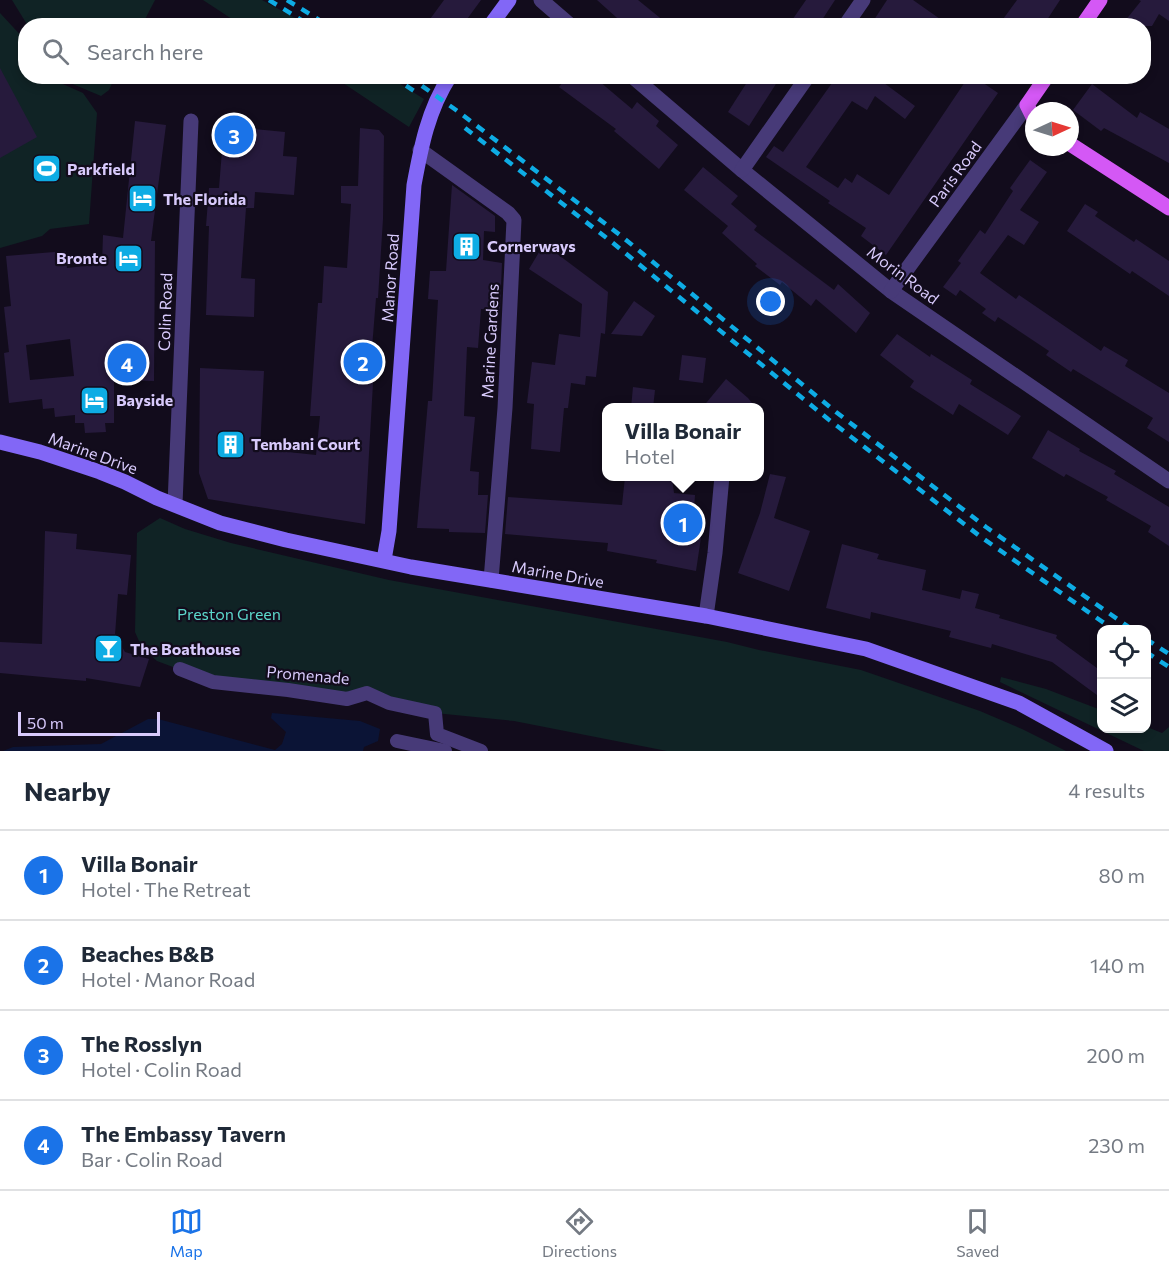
<!DOCTYPE html>
<meta charset="utf-8">
<style>
:root{--surface:#fff;--page:#f6f6f7;--text:#1f2937;--muted:#747a83;--line:#e0e1e3;--accent:#1a73e8}
body{margin:0;font-family:Commissioner,sans-serif;background:var(--page);color:var(--text)}
.controls{position:absolute;right:18px;bottom:18px;display:grid;overflow:hidden;border-radius:12px;box-shadow:0 3px 9px #0003}
.controls button{width:54px;height:54px;display:grid;place-items:center;padding:0;border:0;border-bottom:2px solid var(--line);background:var(--surface);color:var(--text);font:30px sans-serif}
.compass{position:absolute;left:1025px;top:102px;width:54px;height:54px;border-radius:50%;background:var(--surface);box-shadow:0 3px 9px #0003;rotate:86deg}
.scale{position:absolute;left:18px;bottom:15px;width:142px;box-sizing:border-box;padding-left:6px;border:3px solid #d8cafc;border-top:0;font-size:16px;line-height:21px;white-space:nowrap;color:#d8cafc;-webkit-text-stroke:4px #120c1c;paint-order:stroke}
.you{position:absolute;left:771px;top:302px;width:21px;height:21px;margin:-15px;border:4px solid #fff;border-radius:50%;background:#1a73e8;box-shadow:0 0 0 9px #1a73e833}
.badge{display:grid;place-items:center;width:39px;height:39px;border-radius:50%;background:var(--accent);color:#fff;font-size:20px;font-weight:700}
.pin{position:absolute;translate:-50% -50%;border:3px solid #fff;box-shadow:0 2px 6px #0006}
.popup{position:absolute;left:602px;top:403px;width:162px;height:78px;box-sizing:border-box;display:grid;place-content:center;border-radius:12px;background:var(--surface);filter:drop-shadow(0 2px 4px #0005);font-size:20px;white-space:nowrap;color:var(--muted)}
.popup b{font-size:22px;color:var(--text)}
.popup::after{content:'';position:absolute;left:50%;top:100%;margin-left:-12px;border:12px solid transparent;border-top-color:var(--surface)}
.list{margin:0;padding:0;list-style:none}
h2{display:flex;justify-content:space-between;align-items:center;height:78px;margin:0;padding:0 24px;font-size:26px}
h2 small{font-size:20px;font-weight:400;color:var(--muted)}
.list li{display:grid;grid-template-columns:39px 1fr auto;gap:18px;align-items:center;box-sizing:border-box;height:90px;padding:0 24px;border-top:2px solid var(--line)}
.list b{display:block;font-size:22px;white-space:nowrap}
.list p{margin:0;font-size:20px;white-space:nowrap;color:var(--muted)}
.list em{font-size:20px;font-style:normal;color:var(--muted)}
.icon{flex:none;width:33px;height:33px;fill:none;stroke:currentColor;stroke-width:2;stroke-linecap:round;stroke-linejoin:round}
.map{position:relative;flex:none;width:1169px;height:751px;overflow:hidden}
.search{position:absolute;background:var(--surface);box-shadow:0 3px 9px #0003;left:18px;right:18px;top:18px;height:66px;display:flex;align-items:center;gap:15px;box-sizing:border-box;padding:0 21px;border-radius:24px;color:var(--muted);font-size:22px}
.sheet{height:438px;background:var(--surface)}
nav{display:flex;justify-content:space-around;align-items:center;box-sizing:border-box;height:84px;border-top:2px solid var(--line);background:var(--surface);font-size:16px;color:var(--muted)}
nav a{display:grid;justify-items:center;gap:3px}
nav .on{color:var(--accent)}
.map>svg:first-child{display:block}
.green{fill:#102325}
.water{fill:#0b1436}
.building{fill:#261a3c;fill-rule:evenodd}
.lines{fill:none;stroke-linecap:round;stroke-linejoin:round}
.pedestrian{stroke:#473a78;stroke-width:14}
.minor{stroke:#473a78;stroke-width:15}
.secondary{stroke:#8267f6;stroke-width:15}
.primary{stroke:#d458f5;stroke-width:15}
.rail{stroke:#0eace4;stroke-width:4.5;stroke-dasharray:9 8;stroke-linecap:butt}
.labels{text-anchor:middle;stroke-width:4.5;stroke-linejoin:round;paint-order:stroke}
.poi-label{font-size:16px;font-weight:bold;fill:#d8cafc;stroke:#120c1c;text-anchor:start}
.street-label{font-size:16px;fill:#d8cafc;stroke:#120c1c}
.park-label{font-size:16px;fill:#5cd6cb;stroke:#120c1c}
</style>
<div class="map">
<svg width="1169" height="751" viewBox="0 0 1169 751">
<rect width="100%" height="100%" fill="#120c1c"/>
<g class="green">
<path d="M12,0H155L142,25L28,26Z"/>
<path d="M203,0H262L308,25H241Z"/>
<path d="M0,13L25,40L26,76L47,77L83,93L97,113L89,224L50,229L42,236L0,248Z"/>
<path d="M56,77H115L109,90L101,96Z"/>
<path d="M317,77H389L424,99L409,127L337,79Z"/>
<path d="M160,518L185,529L231,543L389,580L727,642L759,650L861,670L980,711L1022,729L1066,751H667L514,721L435,713L367,693L347,699L213,682L157,661L142,648L135,632L137,533Z"/>
<path d="M1001,677L1046,689L1101,710L1102,728L1147,727L1162,733L1169,727V751H1144L1000,682Z"/>
</g>
<path class="water" d="M272,713L360,721L380,729L378,741L364,747L363,751H3L13,747L101,744L148,719H158L275,750L282,744L286,732L271,718Z"/>
<g class="building">
<path d="M444,0H481L462,26H425Z"/>
<path d="M597,0H638L670,26H626Z"/>
<path d="M806,0H835L818,26H788Z"/>
<path d="M887,0H913L950,26H870Z"/>
<path d="M1017,0H1060L1043,26H998Z"/>
<path d="M1139,0H1169V21L1159,14L1152,26H1121L1141,1Z"/>
<path d="M0,68L37,137L0,158Z"/>
<path d="M568,76H593L632,109L637,102L659,121L656,126L678,145L659,169L614,131L616,129L559,87Z"/>
<path d="M751,76H781L749,126L728,112Z"/>
<path d="M837,76H888L884,83L915,106L905,119L875,96L867,110L852,101L806,167L838,188L845,178L852,183L857,174L889,195L969,76H973L998,93L886,255L861,236L866,228L828,203L830,201L766,157L774,146L783,152Z"/>
<path d="M1092,84L1137,118L1140,112L1169,129V163L1104,128L1101,131L1073,110Z"/>
<path d="M135,121L166,125L151,241H155L154,381L114,380V423H105L106,432L85,433L84,423H75V415L55,417L54,408L43,409L42,399L9,403L4,353L9,352L4,307L11,306L6,256L66,251L67,268L102,264L103,235L123,238ZM70,339L74,376L30,380L26,345Z"/>
<path d="M224,126L285,132L283,156L297,157L294,195L255,192L254,208H246L241,278L255,279L254,317L206,315L209,226H206L209,188H219Z"/>
<path d="M360,128L379,130L384,136L383,219L378,298H376L372,348H375L365,524L208,499L199,473L200,368L264,371L260,449L316,455L320,416H310L318,303H322L324,266L347,268L351,204L341,203V186H358Z"/>
<path d="M1030,160L1047,172L1020,210L1039,222L1024,245L1008,235L980,273L1016,299L1019,295L1101,351L1104,346L1128,360L1125,366L1169,393V442L1147,428L1153,418L1073,369L1071,372L1046,355L1049,351L998,317L995,322L982,313L986,309L960,290L956,296L943,287L961,263L958,261L980,230L985,234L1013,191L1010,188Z"/>
<path d="M703,167L738,196L731,204L757,226L754,230L834,290L838,284L870,313L856,333L816,299L811,306L782,282L780,285L755,266L757,264L722,233L728,226L684,190Z"/>
<path d="M452,185L495,216V232L484,231L483,260L502,263L500,310L481,309L478,348L467,347L464,416L475,417L470,471L479,472L478,495H488L485,533L449,532V529L417,528L428,401H432L438,300L428,299L430,271H446Z"/>
<path d="M1085,204L1098,212L1095,216L1134,242L1136,239L1169,261V296L1132,271L1130,274L1067,231Z"/>
<path d="M544,244L608,292L605,334L601,333L596,377L586,376L585,385L571,383L568,408H564L560,452L531,449L534,404L527,403L532,362L555,365L559,334L580,337L582,304L529,269Z"/>
<path d="M634,301L655,316L642,336L611,334Z"/>
<path d="M897,334L930,357L931,354L972,380L970,384L1021,416L1008,435L959,404L953,415L910,387L914,381L880,355Z"/>
<path d="M682,355L706,358L703,383L679,380Z"/>
<path d="M726,379L748,398L756,408H702Z"/>
<path d="M633,387L655,390L653,408H631Z"/>
<path d="M1048,430L1080,449L1079,451L1116,471L1114,474L1169,507V546L1148,532L1151,526L1106,500L1108,497L1066,474L1064,477L1032,458Z"/>
<path d="M770,474L786,477L774,518L810,531L789,591L738,573L760,513Z"/>
<path d="M625,477L672,478L674,493L695,495L693,522L703,524L696,571L656,563L657,560L607,551L608,543L505,534L508,497L622,505Z"/>
<path d="M45,531L77,534L76,549L131,555L127,595L118,594L115,635L125,652L149,659L140,687L86,678V681L0,673V642L42,644Z"/>
<path d="M842,544L879,554L877,559L926,570L922,590L960,599L962,590L979,594L975,608L1000,615L999,618L1057,635L1056,638L1101,671V698L1052,662L992,644L991,648L949,637L951,631L871,612L870,619L826,608Z"/>
</g>
<g class="lines">
<g class="pedestrian">
<path d="M180,669L213,682L288,690L347,699L367,693L389,703L435,713L437,734L481,751"/>
<path d="M397,741L445,751"/>
</g>
<g class="minor">
<path d="M541,0L571,26"/>
<path d="M845,26L863,0"/>
<path d="M632,76L742,170L891,291L1169,481"/>
<path d="M420,150L508,213L514,220L505,408L491,580"/>
<path d="M742,170L808,76"/>
<path d="M891,291L1027,105"/>
<path d="M175,504L191,121"/>
<path d="M706,616L715,553L722,476"/>
</g>
<g class="secondary">
<path d="M490,26L509,0"/>
<path d="M0,442L40,452L100,472L125,482L157,498L220,523L286,540L411,567L706,616L866,649L1019,703L1106,751"/>
<path d="M384,560L389,531L414,185C421,147 428,110 450,76"/>
</g>
<g class="primary">
<path d="M1082,26L1100,0"/>
<path d="M1034,119L1027,105L1047,76"/>
<path d="M1070,144L1169,208"/>
</g>
<g class="rail">
<path d="M269,0L311,26"/>
<path d="M287,0L329,26"/>
<path d="M392,76L417,93"/>
<path d="M408,76L456,110L620,235L836,412L986,527L1133,630"/>
<path d="M465,128L613,243L828,419L981,537L1114,630"/>
<path d="M1146,639L1169,654"/>
<path d="M1146,652L1169,667"/>
</g>
</g>
<defs>
<symbol id="stadium-square" viewBox="-11 -11 22 22"><rect x="-9" y="-9" width="18" height="18" rx="4" fill="#0eace4" stroke="#120c1c"/><path d="M0-5a6.5 5 0 1 0 0 10a6.5 5 0 1 0 0-10ZM-3.5-1.8h7v3.6h-7Z" fill="#fff"/></symbol>
<symbol id="hotel-square" viewBox="-11 -11 22 22"><rect x="-9" y="-9" width="18" height="18" rx="4" fill="#0eace4" stroke="#120c1c"/><path d="M-6-4.5h1.5V1H6V5H4.5V3h-9V5H-6ZM-4 0a1.8 1.8 0 1 1 3.6 0ZM.5 0V-2.5h3Q6-2.5 6 0Z" fill="#fff"/></symbol>
<symbol id="building-square" viewBox="-11 -11 22 22"><rect x="-9" y="-9" width="18" height="18" rx="4" fill="#0eace4" stroke="#120c1c"/><path d="M-4-6H4V6H1V3H-1V6H-4ZM-2.5-4.3h1.7v1.8h-1.7ZM.8-4.3h1.7v1.8H.8ZM-2.5-1h1.7V.8h-1.7ZM.8-1h1.7V.8H.8Z" fill="#fff"/></symbol>
<symbol id="bar-square" viewBox="-11 -11 22 22"><rect x="-9" y="-9" width="18" height="18" rx="4" fill="#0eace4" stroke="#120c1c"/><path d="M-6-5H6L.8 .8V4.5H3.5V6h-7V4.5H-.8V.8Z" fill="#fff"/></symbol>
</defs>
<g fill-rule="evenodd">
<use href="#stadium-square" x="30" y="152" width="33" height="33"/>
<use href="#hotel-square" x="126" y="182" width="33" height="33"/>
<use href="#building-square" x="450" y="230" width="33" height="33"/>
<use href="#hotel-square" x="112" y="242" width="33" height="33"/>
<use href="#hotel-square" x="78" y="384" width="33" height="33"/>
<use href="#building-square" x="214" y="428" width="33" height="33"/>
<use href="#bar-square" x="92" y="632" width="33" height="33"/>
</g>
<g class="labels">
<g class="poi-label">
<text x="67" y="175">Parkfield</text>
<text x="163" y="205">The Florida</text>
<text x="487" y="252">Cornerways</text>
<text x="107" y="264" text-anchor="end">Bronte</text>
<text x="116" y="406">Bayside</text>
<text x="251" y="450">Tembani Court</text>
<text x="130" y="655">The Boathouse</text>
</g>
<g class="street-label">
<text transform="translate(955 174) rotate(-54)" y="6">Paris Road</text>
<text transform="translate(903 275) rotate(37)" y="6">Morin Road</text>
<text transform="translate(390 278) rotate(-86)" y="6">Manor Road</text>
<text transform="translate(165 312) rotate(-88)" y="6">Colin Road</text>
<text transform="translate(490 341) rotate(-87)" y="6">Marine Gardens</text>
<text transform="translate(93 453) rotate(20)" y="6">Marine Drive</text>
<text transform="translate(558 574) rotate(10)" y="6">Marine Drive</text>
<text transform="translate(308 675) rotate(5)" y="6">Promenade</text>
</g>
<g class="park-label">
<text x="229" y="620">Preston Green</text>
</g>
</g>
</svg>
<div class="controls">
<button><svg class="icon" aria-label="locate" viewBox="0 0 24 24"><circle cx="12" cy="12" r="6"/><path d="M12 2v4M12 18v4M2 12h4M18 12h4"/></svg></button>
<button><svg class="icon" aria-label="layers" viewBox="0 0 24 24"><path d="M12 4l9 5-9 5-9-5zM3 14l9 5 9-5"/></svg></button>
</div>
<svg class="compass" viewBox="-18 -18 36 36"><path d="M0-13l5 13h-10z" fill="#e53935"/><path d="M0 13l5-13h-10z" fill="#747a83"/></svg>
<div class="scale">50 m</div>
<div class="you"></div>
<div class="pin badge" style="left:683px;top:523px">1</div>
<div class="popup"><b>Villa Bonair</b>Hotel</div>
<div class="pin badge" style="left:363px;top:362px">2</div>
<div class="pin badge" style="left:234px;top:135px">3</div>
<div class="pin badge" style="left:127px;top:363px">4</div>
<div class="search"><svg class="icon" aria-label="search" viewBox="0 0 24 24"><circle cx="10" cy="10" r="6"/><path d="M15 15l6 6"/></svg>Search here</div>
</div>
<section class="sheet">
<h2>Nearby<small>4 results</small></h2>
<ul class="list">
<li><span class="badge">1</span><div><b>Villa Bonair</b><p>Hotel · The Retreat</p></div><em>80 m</em></li>
<li><span class="badge">2</span><div><b>Beaches B&amp;B</b><p>Hotel · Manor Road</p></div><em>140 m</em></li>
<li><span class="badge">3</span><div><b>The Rosslyn</b><p>Hotel · Colin Road</p></div><em>200 m</em></li>
<li><span class="badge">4</span><div><b>The Embassy Tavern</b><p>Bar · Colin Road</p></div><em>230 m</em></li>
</ul>
</section>
<nav>
<a class="on"><svg class="icon" aria-label="map" viewBox="0 0 24 24"><path d="M3 6l6-2 6 2 6-2v14l-6 2-6-2-6 2zM9 4v14M15 6v14"/></svg>Map</a>
<a><svg class="icon" aria-label="directions" viewBox="0 0 24 24"><path d="M12 3l9 9-9 9-9-9zM9 14v-3h6M13 9l2 2-2 2"/></svg>Directions</a>
<a><svg class="icon" aria-label="saved" viewBox="0 0 24 24"><path d="M7 4h10v16l-5-4-5 4z"/></svg>Saved</a>
</nav>
